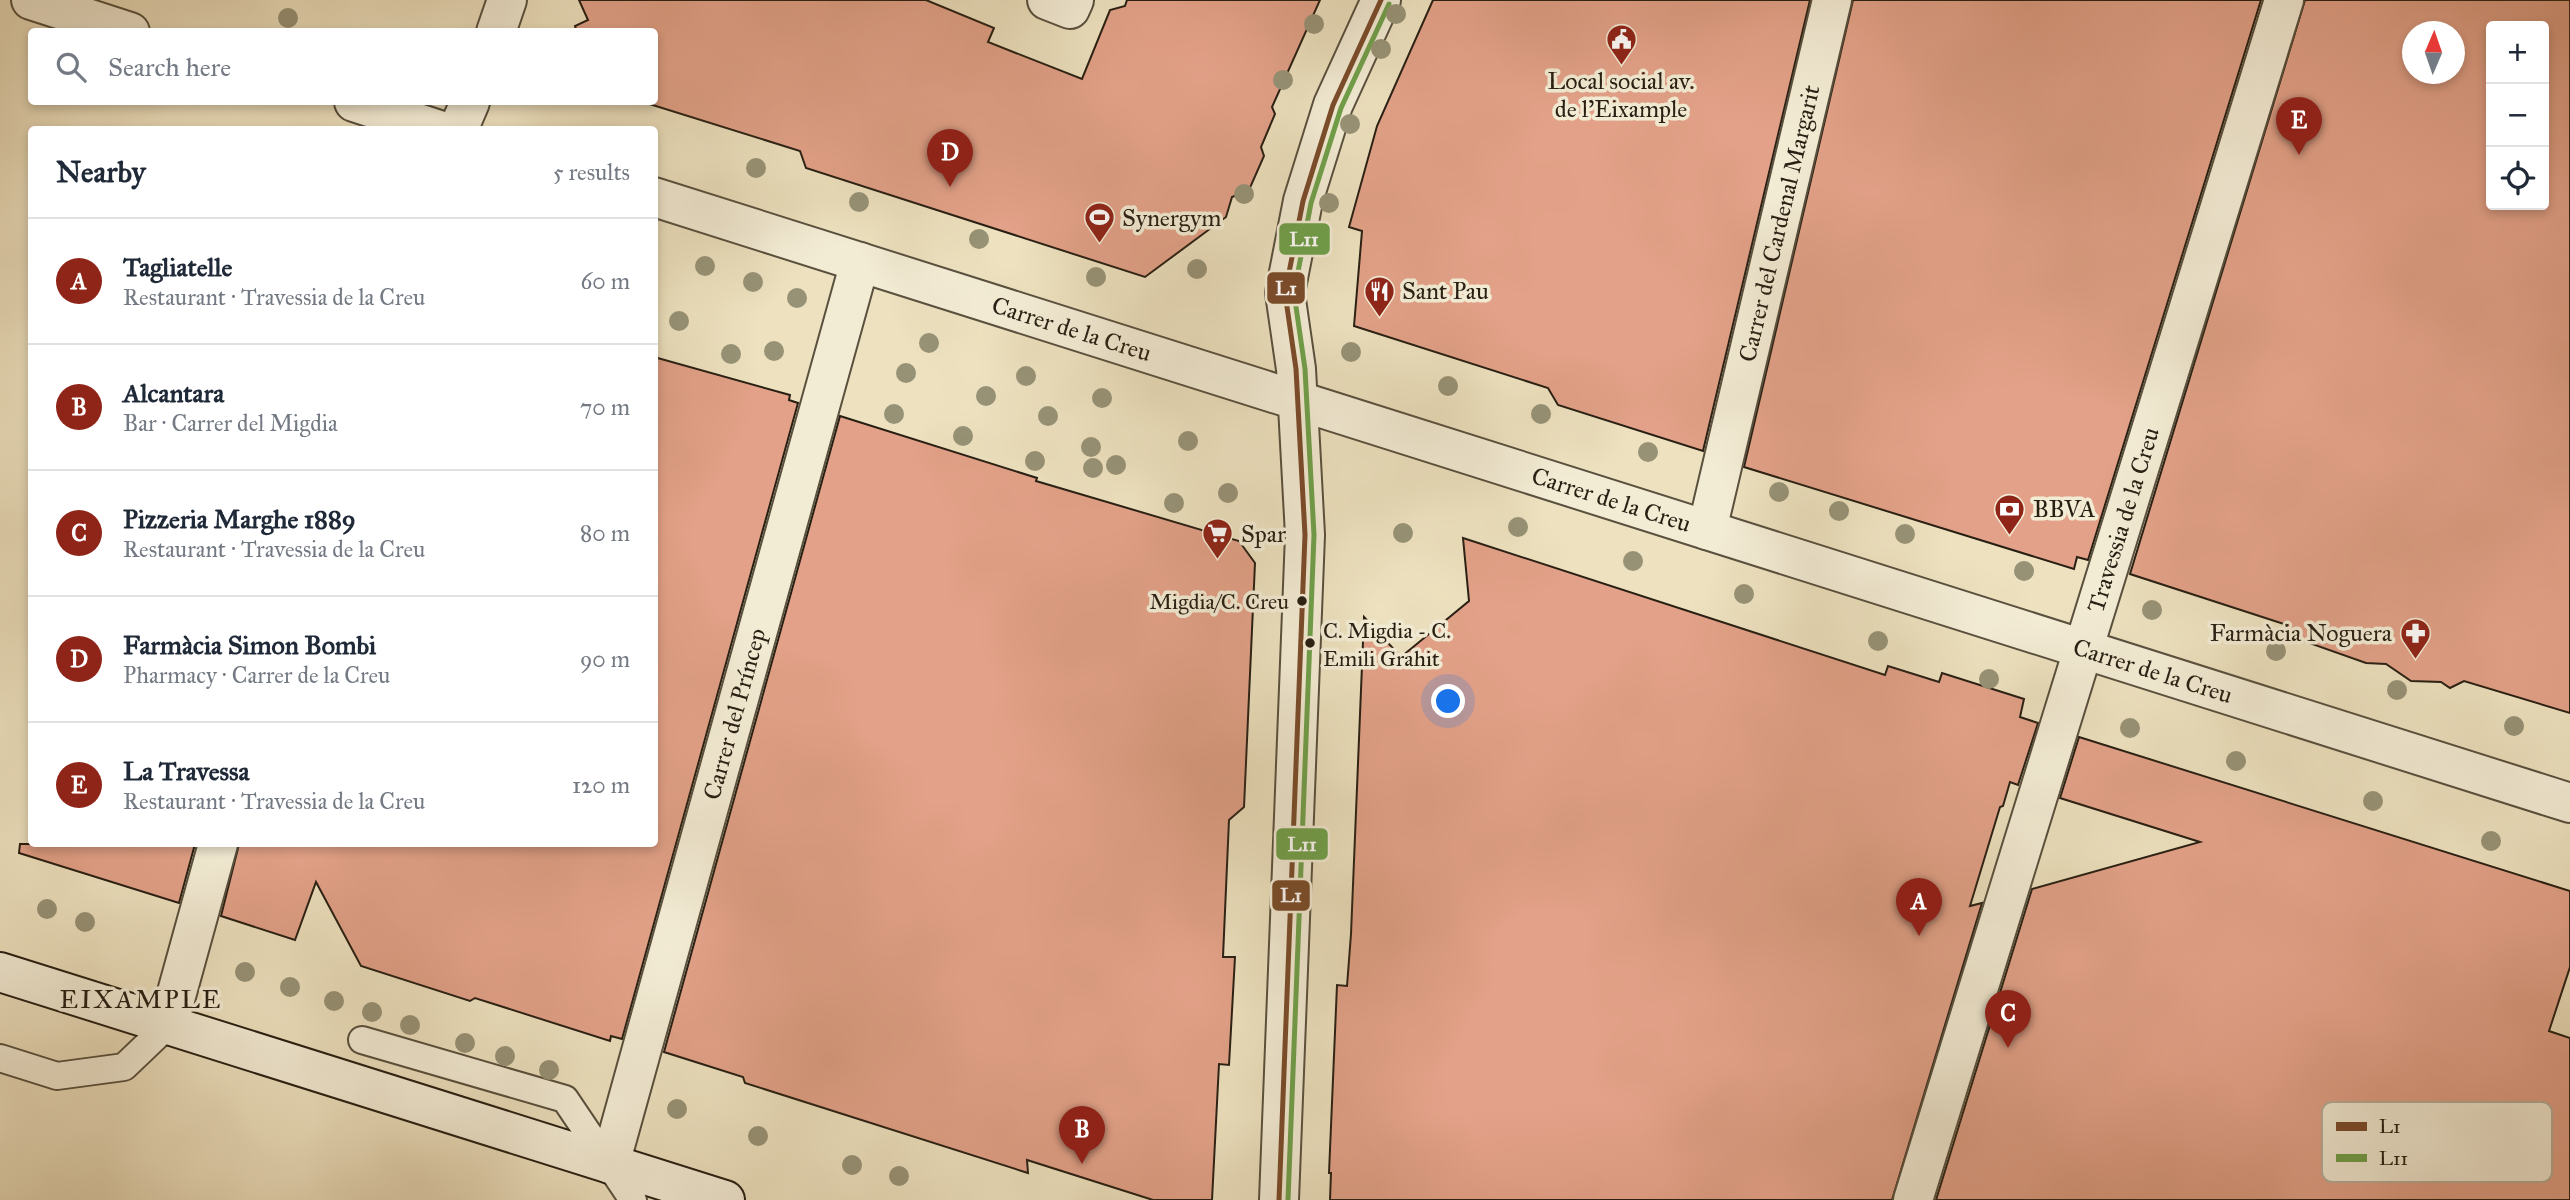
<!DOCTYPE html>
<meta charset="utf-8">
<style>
:root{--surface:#fff;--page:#f6f6f7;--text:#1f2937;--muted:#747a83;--line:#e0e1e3;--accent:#8f2418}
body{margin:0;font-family:"IM FELL Great Primer",serif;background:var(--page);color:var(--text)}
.controls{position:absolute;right:21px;top:21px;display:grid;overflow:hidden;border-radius:7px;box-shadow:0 4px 10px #0003}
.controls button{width:63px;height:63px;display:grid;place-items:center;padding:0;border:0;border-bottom:2px solid var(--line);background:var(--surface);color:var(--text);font:35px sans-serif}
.compass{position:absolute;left:2402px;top:21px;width:63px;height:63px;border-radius:50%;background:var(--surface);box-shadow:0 4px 10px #0003;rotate:2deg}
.you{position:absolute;left:1449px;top:702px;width:24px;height:24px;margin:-18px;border:5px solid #fff;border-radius:50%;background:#1a73e8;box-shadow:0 0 0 10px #1a73e833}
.badge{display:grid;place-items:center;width:46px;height:46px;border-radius:50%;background:var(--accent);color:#fff;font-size:23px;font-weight:700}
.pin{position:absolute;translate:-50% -58px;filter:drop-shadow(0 2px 4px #0008)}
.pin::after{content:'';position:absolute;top:37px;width:24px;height:21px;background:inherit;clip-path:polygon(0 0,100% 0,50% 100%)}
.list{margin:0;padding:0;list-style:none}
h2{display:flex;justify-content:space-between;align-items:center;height:91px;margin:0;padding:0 28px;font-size:30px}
h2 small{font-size:23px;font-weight:400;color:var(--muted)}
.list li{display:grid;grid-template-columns:46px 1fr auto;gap:21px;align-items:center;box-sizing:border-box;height:126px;padding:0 28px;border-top:2px solid var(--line)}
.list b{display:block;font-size:26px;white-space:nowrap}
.list p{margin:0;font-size:23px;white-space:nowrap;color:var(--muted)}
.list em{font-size:23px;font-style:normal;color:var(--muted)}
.icon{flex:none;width:38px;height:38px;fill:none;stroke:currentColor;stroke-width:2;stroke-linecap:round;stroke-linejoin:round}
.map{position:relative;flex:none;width:2570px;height:1200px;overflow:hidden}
.search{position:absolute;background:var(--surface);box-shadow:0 4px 10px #0003;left:28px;top:28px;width:630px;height:77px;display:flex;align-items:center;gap:18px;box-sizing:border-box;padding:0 24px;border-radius:7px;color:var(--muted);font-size:26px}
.panel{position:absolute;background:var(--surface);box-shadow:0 4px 10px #0003;left:28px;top:126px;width:630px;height:721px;border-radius:7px}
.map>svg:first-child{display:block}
.building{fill:#e2a188;stroke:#281f13;stroke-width:2;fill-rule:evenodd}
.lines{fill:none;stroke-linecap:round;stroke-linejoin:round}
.service-casing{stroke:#59503e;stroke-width:30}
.pedestrian-casing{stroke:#59503e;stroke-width:42}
.minor-casing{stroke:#59503e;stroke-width:42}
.secondary-casing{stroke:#281f13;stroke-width:42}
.service{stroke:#f3ecd5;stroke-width:26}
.pedestrian{stroke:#f3ecd5;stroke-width:38}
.minor{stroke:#f3ecd5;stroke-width:38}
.secondary{stroke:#f3ecd5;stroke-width:38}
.bus-1-casing{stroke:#f3ecd5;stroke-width:10}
.bus-2-casing{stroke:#f3ecd5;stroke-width:10}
.bus-1{stroke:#7a4b2a;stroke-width:5}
.bus-2{stroke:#6fa04a;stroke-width:5}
.tree{fill:#979276}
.bus-dot{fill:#281f13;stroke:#f3ecd5;stroke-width:2.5}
.labels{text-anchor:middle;stroke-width:7;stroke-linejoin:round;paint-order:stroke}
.bus-label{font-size:22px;fill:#281f13;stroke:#f3ecd5;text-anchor:end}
.poi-label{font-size:24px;fill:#281f13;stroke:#f3ecd5;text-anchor:start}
.street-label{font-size:24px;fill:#281f13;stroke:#f3ecd5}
.neighbourhood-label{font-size:26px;letter-spacing:2px;fill:#281f13;stroke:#f3ecd5}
.key{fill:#f3ecd5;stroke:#b6ae9b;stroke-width:2}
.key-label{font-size:19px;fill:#281f13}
.line-badge{stroke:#f3ecd5;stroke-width:2.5}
.badge-label{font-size:19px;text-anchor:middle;font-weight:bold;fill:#fff}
</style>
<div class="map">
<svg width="2570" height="1200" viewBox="0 0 2570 1200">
<rect width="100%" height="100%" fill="#ede1bf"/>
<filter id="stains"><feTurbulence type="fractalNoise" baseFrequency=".00286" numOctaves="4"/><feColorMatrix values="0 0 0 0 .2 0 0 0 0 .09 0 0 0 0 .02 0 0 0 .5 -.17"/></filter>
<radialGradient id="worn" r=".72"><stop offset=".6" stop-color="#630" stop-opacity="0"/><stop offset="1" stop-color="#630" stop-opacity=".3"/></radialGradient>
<g class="building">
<path d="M579,0H926L994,28L988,42L1082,79L1110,10L1125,6L1127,0H1320L1272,107L1275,114L1261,147L1264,156L1249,190L1232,197L1226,217L1145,277L806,168L800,151L643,102H654V32H577L575,26L588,20Z"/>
<path d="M1433,0H1810L1703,451L1558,405L1548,388L1354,326L1362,231L1349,227L1377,126Z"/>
<path d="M1853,0H2261L2088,560L2077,557L2074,569L1744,467Z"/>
<path d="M2305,0H2570V713L2464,681L2450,688L2441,682L2411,681L2386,664L2366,663L2284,634L2287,625L2130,574ZM2491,26H2544V205H2491ZM2412,32H2454V74H2412Z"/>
<path d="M654,357L790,395L789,400L798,403L622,1039L611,1036L610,1041L475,998L470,1001L361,966L316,882L295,940L221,916L239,844H654Z"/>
<path d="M840,416L1037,478L1036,481L1239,541L1255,563L1244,807L1229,820L1223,957H1235L1229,1065L1219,1064L1212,1200H1153L1027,1160L1028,1173L745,1083L743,1077L664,1052Z"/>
<path d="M1463,538L1885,675L1888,666L1939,682L1942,673L2024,699L2020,717L2038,723L2018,785L2010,782L2003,806L2000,807L1970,906L1982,903L1892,1200H1330L1331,1173H1329L1337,985L1347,986L1351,934L1364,617L1401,657L1469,601Z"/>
<path d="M2079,737L2570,891V967L2549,1031L2570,1038V1200H1936L2032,889L2200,842L2060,798Z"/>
<path d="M20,844H195L179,903L19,853Z"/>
</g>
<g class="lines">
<defs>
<g id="service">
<path d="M362,1040L565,1099L633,1200"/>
<path d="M0,1058L57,1076L124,1067L168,1025"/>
</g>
<path id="pedestrian" d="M1047,0L1070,9L1074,0"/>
<g id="minor">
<path d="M31,0L130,32"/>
<path d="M496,32L507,0"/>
<path d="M354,102L439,130"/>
<path d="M458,130L470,102"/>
<path id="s1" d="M654,197L2570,803"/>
<path id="s2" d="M1707,530L1832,0"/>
<path d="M168,1025L218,844"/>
<path id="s3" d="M610,1164L860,262"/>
<path d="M1279,1200L1305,535L1296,369L1285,293L1303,201L1333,105L1381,0"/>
<path id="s4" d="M1913,1200L2284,0"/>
</g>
<path id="secondary" d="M0,972L725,1200"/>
</defs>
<use href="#service" class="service-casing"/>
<use href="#pedestrian" class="pedestrian-casing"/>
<use href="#minor" class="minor-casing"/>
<use href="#secondary" class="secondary-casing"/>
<use href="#service" class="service"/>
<use href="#pedestrian" class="pedestrian"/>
<use href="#minor" class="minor"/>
<use href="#secondary" class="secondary"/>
<defs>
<path id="bus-1" d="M1279,1200L1305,535L1296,369L1285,293L1303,201L1333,105L1381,0"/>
<path id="bus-2" d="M1288,1200L1314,535L1305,369L1294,293L1311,203L1341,108L1389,4"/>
</defs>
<use href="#bus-1" class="bus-1-casing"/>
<use href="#bus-2" class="bus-2-casing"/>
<use href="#bus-1" class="bus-1"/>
<use href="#bus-2" class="bus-2"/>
</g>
<g class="tree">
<circle cx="1396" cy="14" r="10"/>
<circle cx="288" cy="18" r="10"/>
<circle cx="1314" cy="24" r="10"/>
<circle cx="1381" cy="49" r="10"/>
<circle cx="1283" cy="80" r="10"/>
<circle cx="1350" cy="124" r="10"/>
<circle cx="756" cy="168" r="10"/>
<circle cx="1244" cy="194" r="10"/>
<circle cx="859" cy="202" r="10"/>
<circle cx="1329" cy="203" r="10"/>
<circle cx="1322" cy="236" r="10"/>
<circle cx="979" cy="239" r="10"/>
<circle cx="705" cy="266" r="10"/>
<circle cx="1197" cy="269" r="10"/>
<circle cx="1096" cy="277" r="10"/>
<circle cx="753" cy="282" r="10"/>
<circle cx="797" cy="298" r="10"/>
<circle cx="679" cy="321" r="10"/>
<circle cx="929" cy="343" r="10"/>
<circle cx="774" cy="351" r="10"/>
<circle cx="1351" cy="352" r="10"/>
<circle cx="731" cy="354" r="10"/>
<circle cx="906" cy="373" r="10"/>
<circle cx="1026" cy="376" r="10"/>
<circle cx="1448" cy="386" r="10"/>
<circle cx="986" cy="396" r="10"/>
<circle cx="1102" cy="398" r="10"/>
<circle cx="894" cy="414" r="10"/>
<circle cx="1541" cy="414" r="10"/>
<circle cx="1048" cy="416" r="10"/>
<circle cx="963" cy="436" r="10"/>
<circle cx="1188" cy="441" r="10"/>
<circle cx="1091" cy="447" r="10"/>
<circle cx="1648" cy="452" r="10"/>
<circle cx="1035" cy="461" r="10"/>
<circle cx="1116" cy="465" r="10"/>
<circle cx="1093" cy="468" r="10"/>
<circle cx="1779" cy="492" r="10"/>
<circle cx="1228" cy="493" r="10"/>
<circle cx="1174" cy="503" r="10"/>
<circle cx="1839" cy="511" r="10"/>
<circle cx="1518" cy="527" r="10"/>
<circle cx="1403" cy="533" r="10"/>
<circle cx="1905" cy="534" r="10"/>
<circle cx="1633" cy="561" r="10"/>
<circle cx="2024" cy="571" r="10"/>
<circle cx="1744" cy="594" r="10"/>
<circle cx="2152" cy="610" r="10"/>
<circle cx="1878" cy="641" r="10"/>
<circle cx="2276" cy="651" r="10"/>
<circle cx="1989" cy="679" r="10"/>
<circle cx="2397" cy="690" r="10"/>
<circle cx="2514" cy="726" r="10"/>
<circle cx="2130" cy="728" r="10"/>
<circle cx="2236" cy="761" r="10"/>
<circle cx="2373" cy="801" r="10"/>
<circle cx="2491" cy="841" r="10"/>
<circle cx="47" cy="909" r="10"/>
<circle cx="85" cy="922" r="10"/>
<circle cx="245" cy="972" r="10"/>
<circle cx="290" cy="987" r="10"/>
<circle cx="334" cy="1001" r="10"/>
<circle cx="372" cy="1012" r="10"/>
<circle cx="410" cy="1025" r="10"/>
<circle cx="465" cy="1043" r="10"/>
<circle cx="505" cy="1056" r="10"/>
<circle cx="549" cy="1070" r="10"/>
<circle cx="677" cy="1109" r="10"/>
<circle cx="758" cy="1136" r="10"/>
<circle cx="852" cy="1165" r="10"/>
<circle cx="899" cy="1176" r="10"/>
</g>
<defs>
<symbol id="civic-pin" viewBox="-11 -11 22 30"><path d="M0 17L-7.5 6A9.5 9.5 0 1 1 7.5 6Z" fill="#8f2418" stroke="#f3ecd5"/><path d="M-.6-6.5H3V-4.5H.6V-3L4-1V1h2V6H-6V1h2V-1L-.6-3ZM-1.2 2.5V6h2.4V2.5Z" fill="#fff"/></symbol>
<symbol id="stadium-pin" viewBox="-11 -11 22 30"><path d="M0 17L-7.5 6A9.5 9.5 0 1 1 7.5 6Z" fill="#8f2418" stroke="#f3ecd5"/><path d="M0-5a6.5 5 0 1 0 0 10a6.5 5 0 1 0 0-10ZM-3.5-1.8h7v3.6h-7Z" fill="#fff"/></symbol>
<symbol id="restaurant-pin" viewBox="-11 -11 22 30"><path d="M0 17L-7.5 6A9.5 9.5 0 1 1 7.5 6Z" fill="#8f2418" stroke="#f3ecd5"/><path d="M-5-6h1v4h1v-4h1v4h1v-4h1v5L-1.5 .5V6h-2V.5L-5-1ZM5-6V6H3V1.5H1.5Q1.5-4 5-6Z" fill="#fff"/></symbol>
<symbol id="bank-pin" viewBox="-11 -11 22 30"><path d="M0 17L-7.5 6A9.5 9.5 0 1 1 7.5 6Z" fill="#8f2418" stroke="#f3ecd5"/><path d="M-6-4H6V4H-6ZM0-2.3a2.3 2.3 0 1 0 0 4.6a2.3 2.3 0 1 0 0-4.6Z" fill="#fff"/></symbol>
<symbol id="supermarket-pin" viewBox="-11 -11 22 30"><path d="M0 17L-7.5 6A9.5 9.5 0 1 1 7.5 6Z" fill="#8f2418" stroke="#f3ecd5"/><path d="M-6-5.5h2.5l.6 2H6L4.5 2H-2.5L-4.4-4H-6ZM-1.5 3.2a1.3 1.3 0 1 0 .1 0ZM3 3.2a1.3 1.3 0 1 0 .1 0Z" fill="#fff"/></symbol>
<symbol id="pharmacy-pin" viewBox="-11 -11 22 30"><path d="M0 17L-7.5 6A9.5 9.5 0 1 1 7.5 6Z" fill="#8f2418" stroke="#f3ecd5"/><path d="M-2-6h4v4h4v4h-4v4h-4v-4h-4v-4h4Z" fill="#fff"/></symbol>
</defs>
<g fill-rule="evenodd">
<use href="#civic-pin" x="1604" y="22" width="35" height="47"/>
<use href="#stadium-pin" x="1082" y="200" width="35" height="47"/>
<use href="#restaurant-pin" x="1362" y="274" width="35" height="47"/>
<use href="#bank-pin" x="1992" y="492" width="35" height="47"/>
<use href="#supermarket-pin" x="1200" y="516" width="35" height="47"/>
<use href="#pharmacy-pin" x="2398" y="616" width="35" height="47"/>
</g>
<g class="bus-dot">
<circle cx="1302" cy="601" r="6"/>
<circle cx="1310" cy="643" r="6"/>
</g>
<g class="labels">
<g class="bus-label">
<text x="1289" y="609">Migdia/C. Creu</text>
<text x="1323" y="638" text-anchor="start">C. Migdia - C.<tspan x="1323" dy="28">Emili Grahit</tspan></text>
</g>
<g class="poi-label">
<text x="1621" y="89" text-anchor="middle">Local social av.<tspan x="1621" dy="28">de l'Eixample</tspan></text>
<text x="1122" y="226">Synergym</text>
<text x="1402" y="299">Sant Pau</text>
<text x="2033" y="517">BBVA</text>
<text x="1241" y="542">Spar</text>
<text x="2392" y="641" text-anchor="end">Farmàcia Noguera</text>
</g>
<g class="street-label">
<text dy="8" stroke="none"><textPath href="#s2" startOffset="315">Carrer del Cardenal Margarit</textPath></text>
<text dy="8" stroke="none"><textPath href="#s1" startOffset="438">Carrer de la Creu</textPath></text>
<text dy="8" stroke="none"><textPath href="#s1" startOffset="1004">Carrer de la Creu</textPath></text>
<text dy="8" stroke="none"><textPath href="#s4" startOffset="712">Travessia de la Creu</textPath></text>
<text dy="8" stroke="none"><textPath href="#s1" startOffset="1572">Carrer de la Creu</textPath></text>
<text dy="8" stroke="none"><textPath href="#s3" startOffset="467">Carrer del Príncep</textPath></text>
</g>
<g class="neighbourhood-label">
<text x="141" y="1008">EIXAMPLE</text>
</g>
</g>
<rect x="2322" y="1102" width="230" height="80" rx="10" class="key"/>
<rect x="2336" y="1122" width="31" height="9" fill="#7a4b2a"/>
<rect x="2336" y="1154" width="31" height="8" fill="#6fa04a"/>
<g class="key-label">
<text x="2379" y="1133">L1</text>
<text x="2379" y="1165">L11</text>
</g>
<g class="line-badge">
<rect x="1278" y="222" width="53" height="34" rx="7" fill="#6fa04a"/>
<rect x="1266" y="271" width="40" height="34" rx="7" fill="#7a4b2a"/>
<rect x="1275" y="827" width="54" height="34" rx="7" fill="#6fa04a"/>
<rect x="1271" y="879" width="40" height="33" rx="7" fill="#7a4b2a"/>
</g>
<g class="badge-label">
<text x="1304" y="246">L11</text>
<text x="1286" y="295">L1</text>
<text x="1302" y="851">L11</text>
<text x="1291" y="902">L1</text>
</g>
<rect width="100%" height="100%" filter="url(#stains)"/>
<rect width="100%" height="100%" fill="url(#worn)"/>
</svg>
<div class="controls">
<button>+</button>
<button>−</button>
<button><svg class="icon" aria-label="locate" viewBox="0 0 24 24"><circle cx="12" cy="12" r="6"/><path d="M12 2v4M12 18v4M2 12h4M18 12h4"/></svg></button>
</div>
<svg class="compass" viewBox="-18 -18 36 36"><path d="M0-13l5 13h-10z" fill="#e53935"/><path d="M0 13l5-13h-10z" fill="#747a83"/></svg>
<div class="you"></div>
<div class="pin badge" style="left:1919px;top:936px">A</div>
<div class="pin badge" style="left:1082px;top:1164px">B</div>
<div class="pin badge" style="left:2008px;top:1048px">C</div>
<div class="pin badge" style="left:950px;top:187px">D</div>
<div class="pin badge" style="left:2299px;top:155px">E</div>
<div class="search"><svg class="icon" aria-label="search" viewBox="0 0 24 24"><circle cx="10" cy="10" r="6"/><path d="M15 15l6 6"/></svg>Search here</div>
<section class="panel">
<h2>Nearby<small>5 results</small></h2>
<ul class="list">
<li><span class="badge">A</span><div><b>Tagliatelle</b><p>Restaurant · Travessia de la Creu</p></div><em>60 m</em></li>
<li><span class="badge">B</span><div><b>Alcantara</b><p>Bar · Carrer del Migdia</p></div><em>70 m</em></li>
<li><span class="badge">C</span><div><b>Pizzeria Marghe 1889</b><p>Restaurant · Travessia de la Creu</p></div><em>80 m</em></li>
<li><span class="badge">D</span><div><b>Farmàcia Simon Bombi</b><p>Pharmacy · Carrer de la Creu</p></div><em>90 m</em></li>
<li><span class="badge">E</span><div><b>La Travessa</b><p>Restaurant · Travessia de la Creu</p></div><em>120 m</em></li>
</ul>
</section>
</div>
